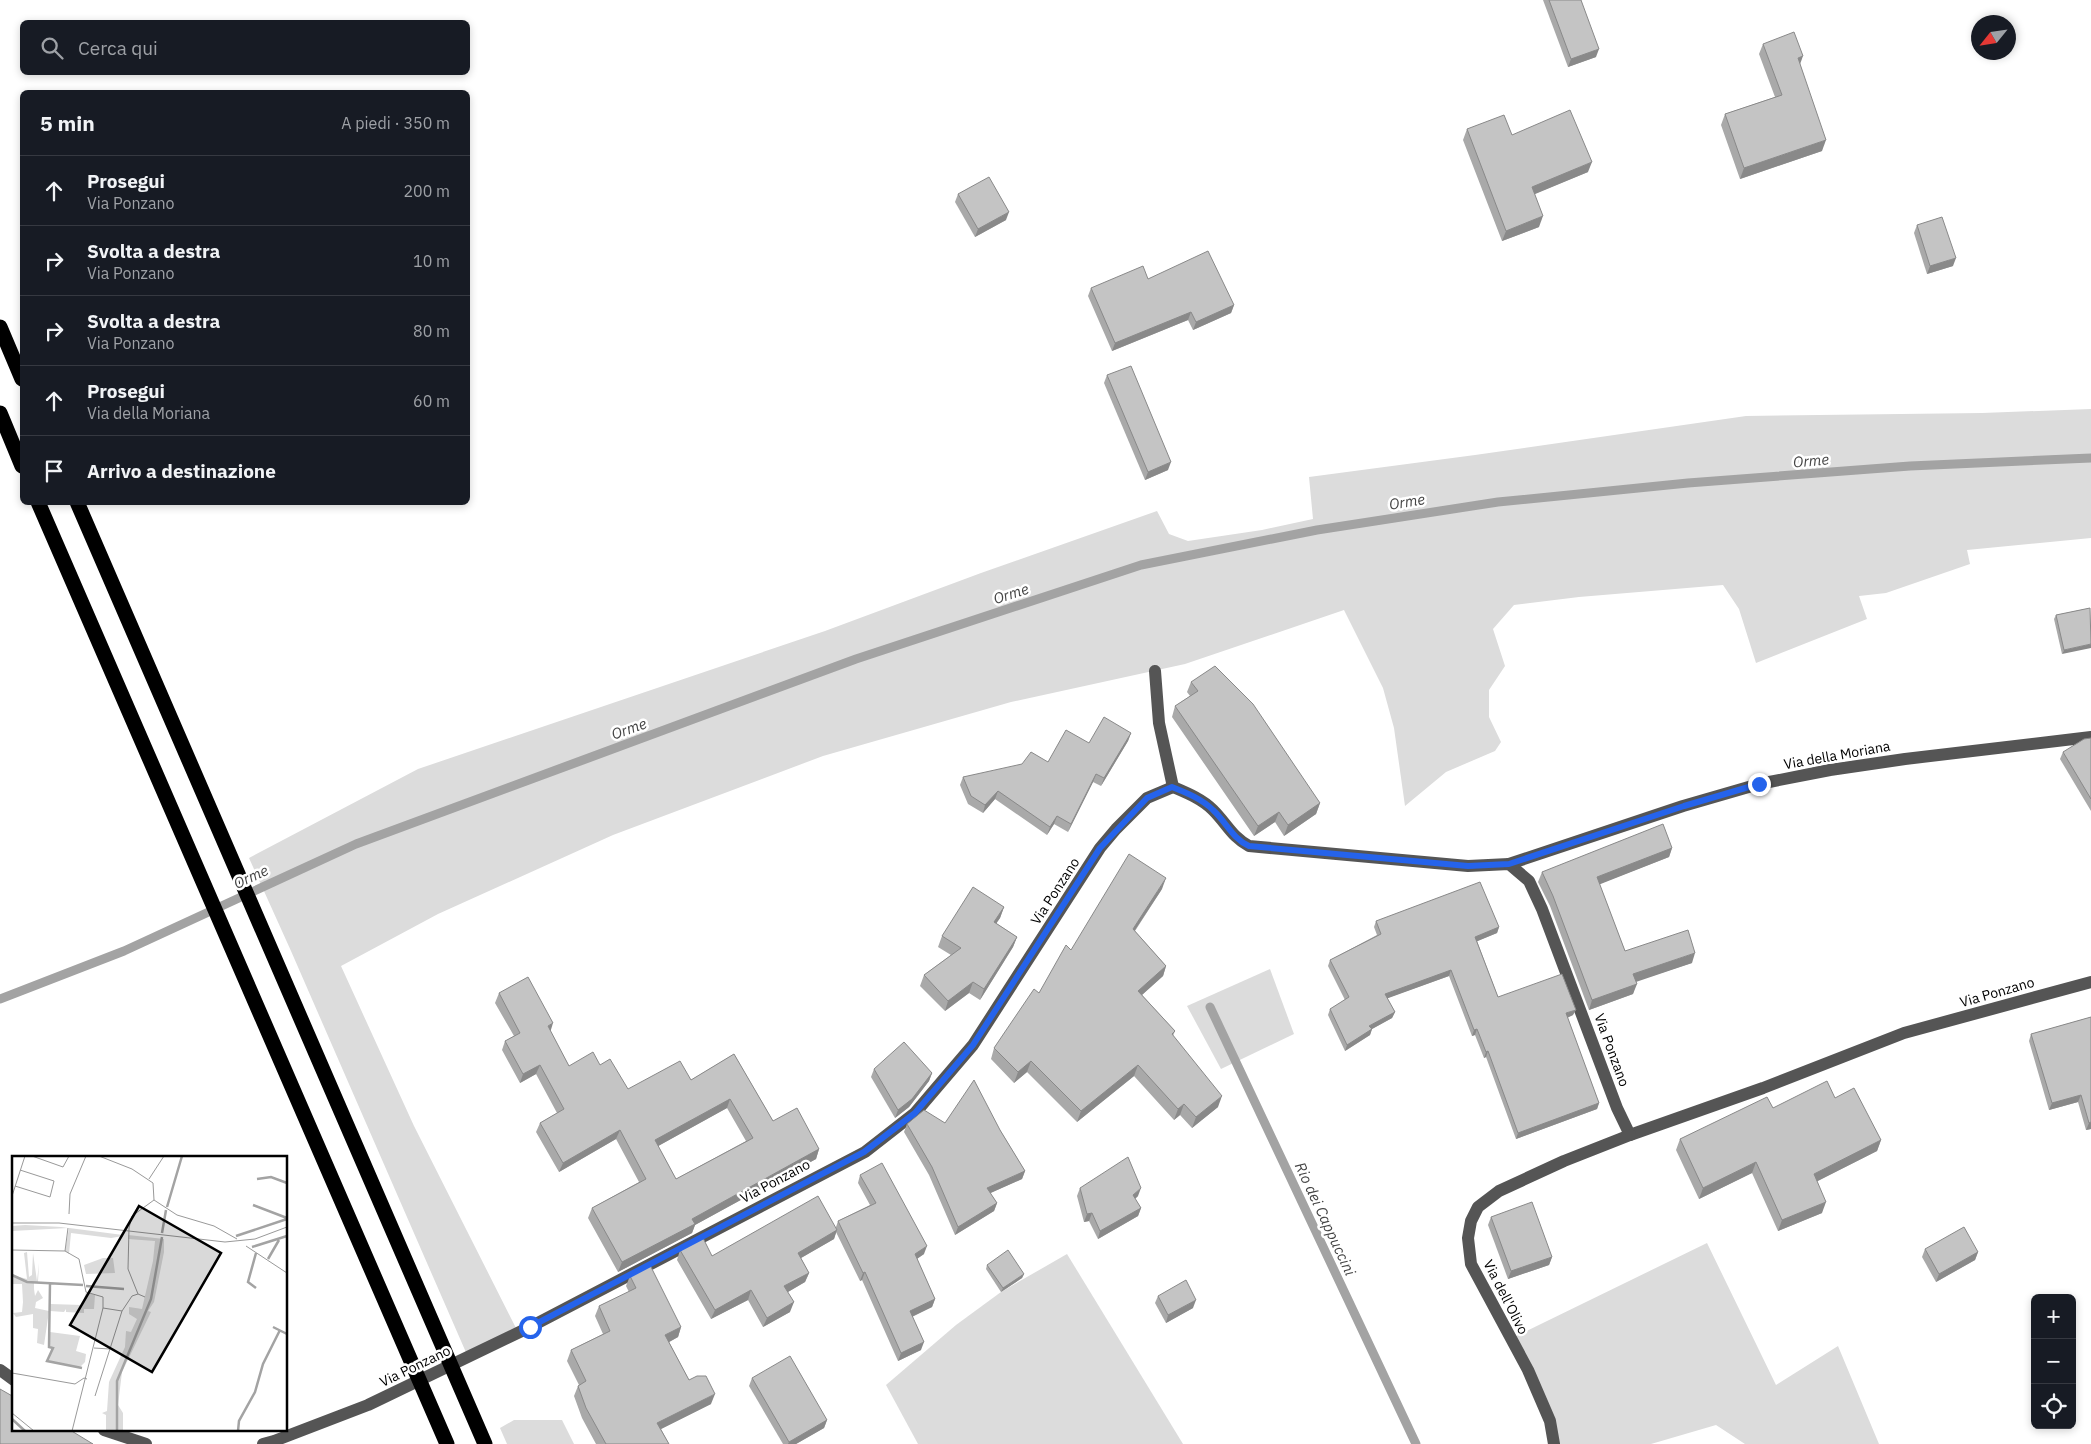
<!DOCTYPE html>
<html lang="it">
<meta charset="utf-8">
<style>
:root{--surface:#171b24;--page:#20242c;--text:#f1f3f6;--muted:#9ea1a6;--line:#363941}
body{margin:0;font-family:"IBM Plex Sans",sans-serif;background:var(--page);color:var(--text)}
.controls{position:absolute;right:15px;bottom:15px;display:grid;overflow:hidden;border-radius:8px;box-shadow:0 2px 8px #0003}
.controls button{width:45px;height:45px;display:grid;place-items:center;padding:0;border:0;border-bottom:1px solid var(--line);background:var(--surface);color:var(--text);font:25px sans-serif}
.compass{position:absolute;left:1971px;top:15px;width:45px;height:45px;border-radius:50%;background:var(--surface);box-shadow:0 2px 8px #0003;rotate:240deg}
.stop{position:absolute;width:15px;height:15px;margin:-11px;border:4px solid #2563eb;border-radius:50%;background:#fff}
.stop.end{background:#2563eb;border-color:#fff;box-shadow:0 1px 5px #0008}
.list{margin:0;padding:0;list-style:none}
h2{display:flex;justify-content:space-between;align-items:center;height:65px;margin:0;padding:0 20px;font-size:21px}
h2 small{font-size:16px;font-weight:400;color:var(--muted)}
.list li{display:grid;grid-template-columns:32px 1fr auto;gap:15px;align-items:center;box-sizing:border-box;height:70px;padding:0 20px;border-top:1px solid var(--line)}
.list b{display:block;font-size:19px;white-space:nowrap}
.list p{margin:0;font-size:16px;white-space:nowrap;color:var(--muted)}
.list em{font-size:16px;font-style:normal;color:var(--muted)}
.icon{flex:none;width:28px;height:28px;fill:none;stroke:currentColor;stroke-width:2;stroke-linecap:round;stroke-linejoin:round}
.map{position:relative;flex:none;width:2091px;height:1444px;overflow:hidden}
.search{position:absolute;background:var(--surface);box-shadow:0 2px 8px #0003;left:20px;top:20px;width:450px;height:55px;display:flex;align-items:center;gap:12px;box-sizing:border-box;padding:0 18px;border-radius:8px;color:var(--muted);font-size:19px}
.panel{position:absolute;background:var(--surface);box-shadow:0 2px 8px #0003;left:20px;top:90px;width:450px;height:415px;border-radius:8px}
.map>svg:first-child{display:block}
.green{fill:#dcdcdc}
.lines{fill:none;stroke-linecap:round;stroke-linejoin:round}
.stream{stroke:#a3a3a3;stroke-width:9}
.minor{stroke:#555;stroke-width:12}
.highway{stroke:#000;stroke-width:15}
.wall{fill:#a9a9a9;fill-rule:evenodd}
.shaded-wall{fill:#898989}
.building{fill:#c4c4c4;stroke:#898989;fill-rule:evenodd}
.route{stroke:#2563eb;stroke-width:6}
.labels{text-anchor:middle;stroke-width:5;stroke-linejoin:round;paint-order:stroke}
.street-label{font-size:14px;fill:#000;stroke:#fff}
.water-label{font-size:15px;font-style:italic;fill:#444;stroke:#fff}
.inset-river{fill:none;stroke:#a3a3a3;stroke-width:2.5}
.inset-road{fill:none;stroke:#999;stroke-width:1}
.view{fill:#000;fill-opacity:0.15;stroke:#000;stroke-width:2.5}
.inset-edge{fill:none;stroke:#000;stroke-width:2.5}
</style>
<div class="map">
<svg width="2091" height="1444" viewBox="0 0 2091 1444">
<rect width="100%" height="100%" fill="#fff"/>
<g class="green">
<path d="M2091,409V538L1967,550L1970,564L1886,593L1859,596L1867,619L1756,663L1739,609L1723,585L1579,597L1514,605L1493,629L1505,666L1489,690V717L1501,742L1495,751L1446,772L1405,806L1394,728L1383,688L1344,610L1185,664L1011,702L823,756L613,835L438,914L341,966L414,1126L518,1332L468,1357L291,951L249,858L418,769L825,631L981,573L1157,511L1169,534L1188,541L1262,530L1313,519L1309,477L1475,455L1746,416L1982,413Z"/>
<path d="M1270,969L1294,1034L1221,1069L1187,1006Z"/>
<path d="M1707,1243L1776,1385L1838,1346L1879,1444H1745L1716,1425L1651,1444H1554L1510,1339Z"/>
<path d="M1067,1254L1183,1444H918L886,1385L956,1325L1001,1292Z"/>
<path d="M514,1420H562L574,1444H507L500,1428Z"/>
</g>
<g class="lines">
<g class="stream">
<path d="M0,999L124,951L356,844L856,659L1141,565L1317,530L1498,502L1688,483L1910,466L2091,458"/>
<path d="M1210,1007L1416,1444"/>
</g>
<g class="minor">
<path d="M1173,787C1187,793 1202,799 1213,810C1227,824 1232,837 1249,846L1468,866L1509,864L1529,881L1542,909L1617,1108L1630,1135L1763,1088L1904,1033L2091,982"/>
<path d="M1509,864L1683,806L1759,784L1830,770L1905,759L2091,737"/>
<path d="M0,1370L14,1380"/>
<path d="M104,1430L146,1444"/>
<path d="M263,1444L274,1441L368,1405L530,1327L865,1152L915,1113L973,1045L1100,848L1116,829L1147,798L1173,787L1159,723L1155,671"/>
<path d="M1554,1444L1550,1421L1528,1370L1471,1264L1468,1238L1471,1221L1478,1207L1499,1191L1564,1161L1630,1135"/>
</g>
<g class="highway">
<path d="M0,327L22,379"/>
<path d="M0,413L22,466"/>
<path d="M38,502L447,1444"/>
<path d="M77,502L485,1444"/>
</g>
</g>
<g class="wall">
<path d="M1543,0H1581L1596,57L1568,67Z"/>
<path d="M1763,44L1800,64L1822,151L1740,179L1721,125L1725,114L1775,97L1759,54Z"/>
<path d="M1467,129L1588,172L1534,194L1539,227L1502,241L1463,140Z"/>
<path d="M958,194L1006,220L975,237L955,202Z"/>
<path d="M1917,225L1953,266L1927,274L1914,233Z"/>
<path d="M1091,288L1234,305L1231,313L1193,330L1188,320L1112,351L1088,296Z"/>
<path d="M1107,375L1168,470L1145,480L1104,383Z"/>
<path d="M2090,608L2062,654L2054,619L2056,615Z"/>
<path d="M1191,682L1320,803L1316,814L1284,836L1275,822L1254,836L1172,717L1175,706L1190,696L1187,692Z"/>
<path d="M1131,733L1128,741L1101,786L1093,782L1068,832L1054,824L1047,835L995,799L983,813L968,804L960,785L963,777L1048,762L1089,743Z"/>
<path d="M2091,738V811L2060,759L2063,752Z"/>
<path d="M1672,848L1669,857L1599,884L1625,951L1692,963L1636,981L1633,994L1589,1010L1550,906L1538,882L1542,872Z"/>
<path d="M1162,889L1135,931L1166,966L1163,976L1142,995L1175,1031L1173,1036L1218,1107L1192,1128L1180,1115L1174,1120L1134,1076L1077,1122L1027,1072L1014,1083L991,1059L994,1048L1039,993L1071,950Z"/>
<path d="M1004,907L1000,918L996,923L1017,937L1013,947L980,1000L969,993L945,1011L920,986L924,975L951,955L938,947L942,936Z"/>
<path d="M1376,921L1499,927L1497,933L1477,941L1498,997L1573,1015L1567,1018L1599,1103L1597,1109L1516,1139L1486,1057L1484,1058L1475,1035L1472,1036L1449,976L1387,998L1395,1012L1392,1018L1372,1029L1370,1035L1345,1051L1328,1015L1330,1009L1345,1000L1328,966L1330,960L1377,935L1374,927Z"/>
<path d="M499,993L550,1031L569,1066L600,1065L628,1089L691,1080L734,1054L773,1121L819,1149L816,1159L695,1225L692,1233L618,1272L588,1218L592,1208L639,1182L616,1139L559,1172L536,1132L540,1123L557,1113L536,1074L520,1083L502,1050L505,1041L514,1036L495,1003ZM727,1108L746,1141L676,1179L658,1146Z"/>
<path d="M2091,1017V1129L2086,1130L2078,1102L2049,1110L2029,1041L2031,1034Z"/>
<path d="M874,1069L932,1073L929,1081L909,1107L895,1118L871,1077Z"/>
<path d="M1835,1098L1881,1140L1877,1151L1817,1181L1822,1213L1778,1231L1752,1173L1699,1199L1676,1150L1680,1139L1773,1108Z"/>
<path d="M945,1123L1000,1130L1025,1171L1022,1179L990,1193L997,1203L994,1211L955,1235L929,1175L904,1132L907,1124Z"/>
<path d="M860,1175L924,1254L917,1259L935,1299L932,1307L912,1317L921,1350L898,1361L862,1280L860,1281L836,1232L834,1239L801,1258L809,1273L805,1282L788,1292L790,1312L763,1327L748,1300L711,1319L677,1260L680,1250L712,1256L836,1227L838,1221L870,1205L858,1183Z"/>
<path d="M1080,1188L1138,1196L1135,1199L1141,1208L1138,1216L1098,1239L1089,1221L1084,1222L1077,1196Z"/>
<path d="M1491,1217L1552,1257L1549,1265L1508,1279L1488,1225Z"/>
<path d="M1925,1249L1978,1252L1975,1260L1936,1282L1922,1257Z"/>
<path d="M987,1265L1024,1274L1022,1278L1001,1292L986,1269Z"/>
<path d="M630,1276L681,1327L678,1337L669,1342L689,1380L711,1404L661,1429L669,1444H596L582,1418L574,1396L578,1386L579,1385L567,1361L571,1350L603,1334L595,1316L599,1306L629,1292L626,1286Z"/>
<path d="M1158,1296L1193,1308L1166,1323L1155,1303Z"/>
<path d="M752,1378L827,1420L824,1428L796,1444H783L749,1386Z"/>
</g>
<g class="shaded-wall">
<path d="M1599,49L1596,57L1568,67L1571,59Z"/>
<path d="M1803,56L1799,67L1798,58Z"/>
<path d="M1826,140L1822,151L1740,179L1744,168Z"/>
<path d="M1592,162L1588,172L1528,197L1532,187Z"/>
<path d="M1009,212L1006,220L975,237L978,229Z"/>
<path d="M1543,216L1539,227L1502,241L1506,231Z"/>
<path d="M1956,258L1953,266L1927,274L1930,266Z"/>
<path d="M1234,305L1231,313L1193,330L1196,322Z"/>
<path d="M1191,312L1188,320L1112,351L1115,343Z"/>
<path d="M1171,462L1168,470L1145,480L1148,472Z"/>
<path d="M2091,644V648L2062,654L2064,650Z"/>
<path d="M1131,733L1128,741L1101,786L1104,778Z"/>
<path d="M1096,774L1093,782L1068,832L1071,824Z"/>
<path d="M998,791L995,799L983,813L985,805Z"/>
<path d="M1320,803L1316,814L1284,836L1288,825Z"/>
<path d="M1279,812L1275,822L1254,836L1258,826Z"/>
<path d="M1057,816L1054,824L1047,835L1050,827Z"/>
<path d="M1672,848L1669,857L1593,887L1597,877Z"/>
<path d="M1166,878L1162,889L1129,939L1133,929Z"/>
<path d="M1004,907L1000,918L990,933L994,922Z"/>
<path d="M1499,927L1497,933L1473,943L1475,937Z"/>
<path d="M1017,937L1013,947L980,1000L984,989Z"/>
<path d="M1695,953L1692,963L1630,984L1633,974Z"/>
<path d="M1166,966L1163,976L1134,1002L1138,991Z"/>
<path d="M1451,970L1449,976L1383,1000L1385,994Z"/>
<path d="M973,982L969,993L945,1011L948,1001Z"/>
<path d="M1637,984L1633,994L1589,1010L1592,1000Z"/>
<path d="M1576,1010L1573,1015L1564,1019L1566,1013Z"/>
<path d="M1395,1012L1392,1018L1372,1029L1370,1035L1345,1051L1347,1045L1369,1026Z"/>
<path d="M553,1023L550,1033L548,1026Z"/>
<path d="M1477,1029L1475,1035L1472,1036L1474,1030Z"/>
<path d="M1488,1051L1486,1057L1484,1058L1486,1052Z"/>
<path d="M1031,1061L1027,1072L1014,1083L1018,1072Z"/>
<path d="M540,1065L536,1074L520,1083L523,1074Z"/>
<path d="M1138,1065L1134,1076L1077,1122L1081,1111Z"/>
<path d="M932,1073L929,1081L909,1107L895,1118L898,1110Z"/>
<path d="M2081,1095L2078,1102L2049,1110L2052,1103Z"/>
<path d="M1222,1096L1218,1107L1192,1128L1196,1117Z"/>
<path d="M730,1099L727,1108L651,1150L655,1140Z"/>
<path d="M1599,1103L1597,1109L1516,1139L1518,1133Z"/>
<path d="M1184,1104L1180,1115L1174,1120L1178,1109Z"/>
<path d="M2091,1122V1129L2086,1130L2089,1123Z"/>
<path d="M620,1130L616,1139L559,1172L563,1163Z"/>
<path d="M1881,1140L1877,1151L1810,1185L1814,1174Z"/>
<path d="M819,1149L816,1159L695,1225L692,1233L618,1272L622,1262L692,1219Z"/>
<path d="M1756,1162L1752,1173L1699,1199L1703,1188Z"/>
<path d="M1025,1171L1022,1179L984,1196L987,1188Z"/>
<path d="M1141,1188L1138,1196L1130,1203L1133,1195Z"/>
<path d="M1826,1202L1822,1213L1778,1231L1782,1220Z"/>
<path d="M997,1203L994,1211L955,1235L958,1227Z"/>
<path d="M1141,1208L1138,1216L1098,1239L1100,1231Z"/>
<path d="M1092,1213L1089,1221L1084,1222L1087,1214Z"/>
<path d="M837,1230L834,1239L794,1262L798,1253Z"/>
<path d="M927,1246L924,1254L912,1262L915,1254Z"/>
<path d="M1978,1252L1975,1260L1936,1282L1939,1274Z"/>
<path d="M1552,1257L1549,1265L1508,1279L1511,1271Z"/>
<path d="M865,1272L862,1280L860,1281L863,1273Z"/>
<path d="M809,1273L805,1282L781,1296L784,1286Z"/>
<path d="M1024,1274L1022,1278L1001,1292L1003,1288Z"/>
<path d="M751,1290L748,1300L711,1319L715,1310Z"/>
<path d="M935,1299L932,1307L907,1319L910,1311Z"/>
<path d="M1196,1300L1193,1308L1166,1323L1168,1315Z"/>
<path d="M794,1302L790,1312L763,1327L767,1318Z"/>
<path d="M681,1327L678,1337L662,1346L665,1335Z"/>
<path d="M924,1342L921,1350L898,1361L901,1353Z"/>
<path d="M715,1394L711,1404L653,1433L657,1423Z"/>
<path d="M827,1420L824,1428L796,1444H788L789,1442Z"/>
</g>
<g class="building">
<path d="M1549,0H1581L1599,49L1571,59Z"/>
<path d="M1794,32L1803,56L1798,58L1826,140L1744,168L1725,114L1782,95L1763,44Z"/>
<path d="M1570,110L1592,162L1532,187L1543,216L1506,231L1467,129L1504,115L1512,135Z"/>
<path d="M989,177L1009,212L978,229L958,194Z"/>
<path d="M1942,217L1956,258L1930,266L1917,225Z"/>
<path d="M1208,251L1234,305L1196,322L1191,312L1115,343L1091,288L1143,266L1148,279Z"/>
<path d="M1131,366L1171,462L1148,472L1107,375Z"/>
<path d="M2090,608L2091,644L2064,650L2056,615Z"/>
<path d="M1215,666L1253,704L1320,803L1288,825L1279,812L1258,826L1175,706L1198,691L1191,682Z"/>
<path d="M1104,717L1131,733L1104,778L1096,774L1071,824L1057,816L1050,827L998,791L985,805L971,796L963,777L1022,764L1031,752L1048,762L1066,730L1089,743Z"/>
<path d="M2091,738V799L2063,752L2084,739Z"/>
<path d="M1663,824L1672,848L1597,877L1625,951L1688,930L1695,953L1633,974L1637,984L1592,1000L1553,896L1542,872Z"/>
<path d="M1129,854L1166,878L1133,929L1166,966L1138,991L1175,1031L1172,1034L1222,1096L1196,1117L1184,1104L1178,1109L1138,1065L1081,1111L1031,1061L1018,1072L994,1048L1034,989L1039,993L1066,945L1071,950Z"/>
<path d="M1480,882L1499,927L1475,937L1498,997L1562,974L1576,1010L1566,1013L1599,1103L1518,1133L1488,1051L1486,1052L1477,1029L1474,1030L1451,970L1385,994L1395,1012L1369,1026L1372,1029L1347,1045L1330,1009L1349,997L1330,960L1381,934L1376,921Z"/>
<path d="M973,887L1004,907L994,922L1017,937L984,989L973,982L948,1001L924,975L961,948L942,936Z"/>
<path d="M528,977L553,1023L548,1026L569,1066L593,1052L600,1065L610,1059L628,1089L680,1061L691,1080L734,1054L773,1121L797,1108L819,1149L692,1219L695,1224L622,1262L592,1208L646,1179L620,1130L563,1163L540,1123L564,1109L540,1065L523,1074L505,1041L520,1033L499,993ZM730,1099L753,1138L676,1179L655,1140Z"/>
<path d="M2091,1017V1122L2089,1123L2081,1095L2052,1103L2031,1034Z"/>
<path d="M904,1042L932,1073L912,1099L898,1110L874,1069Z"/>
<path d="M974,1080L1000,1130L1025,1171L987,1188L997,1203L958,1227L932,1167L907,1124L924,1110L945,1123Z"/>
<path d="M1827,1081L1835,1098L1854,1088L1881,1140L1814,1174L1826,1202L1782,1220L1756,1162L1703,1188L1680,1139L1767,1097L1773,1108Z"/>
<path d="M1128,1157L1141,1188L1133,1195L1141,1208L1100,1231L1092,1213L1087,1214L1080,1188Z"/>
<path d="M882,1163L927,1246L915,1254L935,1299L910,1311L924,1342L901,1353L865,1272L863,1273L838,1221L876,1203L860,1175Z"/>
<path d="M818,1196L837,1230L798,1253L809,1273L784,1286L794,1302L767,1318L751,1290L715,1310L680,1250L703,1238L712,1256Z"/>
<path d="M1532,1202L1552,1257L1511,1271L1491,1217Z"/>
<path d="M1964,1227L1978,1252L1939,1274L1925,1249Z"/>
<path d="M1008,1250L1024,1274L1003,1288L987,1265Z"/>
<path d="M650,1265L681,1327L665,1335L689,1380L697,1376H706L715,1394L657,1423L669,1444H606L586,1408L578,1386L586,1381L571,1350L610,1331L599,1306L636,1288L630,1276Z"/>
<path d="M1186,1280L1196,1300L1168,1315L1158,1296Z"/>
<path d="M790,1356L827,1420L789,1442L752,1378Z"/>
<path d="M0,1389L14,1397V1430H70L93,1444H0Z"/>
</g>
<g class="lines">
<path class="route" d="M530,1327L864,1152L915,1113L973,1045L1100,848L1147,798L1172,787C1187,793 1202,799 1213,810C1227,823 1232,838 1249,846L1468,866L1509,864L1684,806L1759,784"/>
</g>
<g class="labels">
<g class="street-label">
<text transform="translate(1837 755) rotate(-10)" y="5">Via della Moriana</text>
<text transform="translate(1055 891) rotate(-57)" y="5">Via Ponzano</text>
<text transform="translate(1997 992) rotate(-16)" y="5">Via Ponzano</text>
<text transform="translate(1612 1050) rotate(70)" y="5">Via Ponzano</text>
<text transform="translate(775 1181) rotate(-28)" y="5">Via Ponzano</text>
<text transform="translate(1506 1297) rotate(63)" y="5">Via dell'Olivo</text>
<text transform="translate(415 1366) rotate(-26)" y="5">Via Ponzano</text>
</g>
<g class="water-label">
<text transform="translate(1811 461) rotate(-5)" y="5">Orme</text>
<text transform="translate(1407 502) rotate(-9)" y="5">Orme</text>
<text transform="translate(1011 594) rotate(-18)" y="5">Orme</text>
<text transform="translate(629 729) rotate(-20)" y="5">Orme</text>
<text transform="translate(251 877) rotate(-25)" y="5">Orme</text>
<text transform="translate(1325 1219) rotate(65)" y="5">Rio dei Cappuccini</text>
</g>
</g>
<g transform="translate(12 1156)">
<rect width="275" height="275" fill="#fff"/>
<path d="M13,69L49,71L56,72L0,75V70ZM57,72L111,79V80L99,82L59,77L57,98L53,95ZM116,79L152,83V96L142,146L136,155L139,156L110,216L106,249L111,257V275H94V259L90,257L95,255L97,226L113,191L114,175L119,176L125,163L117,158V151L130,153L141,105L143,85L116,83ZM15,96L17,121L20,119L21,97L25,125L27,107L26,126H22V133L23,140L26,134L31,142L24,146L23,152L37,155L32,189L25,187L26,173L21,172V158L4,161L1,157L10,156L11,146L10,128H1L0,119L15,123L12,97ZM91,102H101L103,117L74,118L72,109ZM74,136L83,139L82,153H72V157L54,156V153L52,156L38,155V148L70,149ZM38,176L68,180L64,195L74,198L73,206L68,211L35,205L40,192L36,191Z" fill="#dcdcdc"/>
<path class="inset-river" d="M245,23L259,21L275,27M241,49L275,62M155,51L170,0M150,77L154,54M224,80L275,63M240,91L275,80M244,97L236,126L244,132M256,103L267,84M0,119L15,126L71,129M38,127L37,191L41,192L35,205L70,212M74,130L112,133M261,171L275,178M0,263L13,275M105,275V225L139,143L150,81M226,275L227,265L243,236L251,208L268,174"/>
<path class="inset-road" d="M20,0L51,11L57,0M87,0L120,13L141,27L142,44L120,60L117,72L116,113L126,138L133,141M137,23L152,0M3,30L38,41L42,25L8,14M0,40L13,0M142,44L165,59L202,70L225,83M57,58L58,38L74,0M0,67H47L213,86L243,83L275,71M56,72L53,95L67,103L74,136L91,141V152M234,90L275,117M0,94L53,95M82,192L98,193M0,217L63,228L72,222L75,223M83,240L110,155M0,257L22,275M60,275L91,152L110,155L120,140L126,138"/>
<path class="view" d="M127,50L209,97L140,216L58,169Z"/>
<rect width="275" height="275" class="inset-edge"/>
</g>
</svg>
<div class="controls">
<button>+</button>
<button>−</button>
<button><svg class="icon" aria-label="locate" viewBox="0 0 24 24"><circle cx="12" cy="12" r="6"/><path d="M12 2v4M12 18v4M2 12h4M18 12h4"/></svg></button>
</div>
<svg class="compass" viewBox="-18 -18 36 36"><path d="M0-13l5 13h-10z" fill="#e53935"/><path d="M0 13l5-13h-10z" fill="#9ea1a6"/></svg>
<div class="stop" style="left:530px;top:1327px"></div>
<div class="stop end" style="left:1759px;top:784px"></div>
<div class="search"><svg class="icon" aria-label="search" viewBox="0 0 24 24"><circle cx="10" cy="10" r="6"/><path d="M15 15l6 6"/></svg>Cerca qui</div>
<section class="panel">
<h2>5 min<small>A piedi · 350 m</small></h2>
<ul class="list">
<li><svg class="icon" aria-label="ahead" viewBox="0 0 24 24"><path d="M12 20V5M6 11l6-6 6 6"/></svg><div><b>Prosegui</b><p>Via Ponzano</p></div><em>200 m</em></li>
<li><svg class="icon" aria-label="right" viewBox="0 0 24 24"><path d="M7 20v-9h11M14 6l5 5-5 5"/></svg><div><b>Svolta a destra</b><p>Via Ponzano</p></div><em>10 m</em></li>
<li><svg class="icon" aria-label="right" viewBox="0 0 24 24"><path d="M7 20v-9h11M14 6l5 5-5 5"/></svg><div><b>Svolta a destra</b><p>Via Ponzano</p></div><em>80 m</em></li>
<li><svg class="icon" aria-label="ahead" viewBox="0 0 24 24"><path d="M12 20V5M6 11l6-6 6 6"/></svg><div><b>Prosegui</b><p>Via della Moriana</p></div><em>60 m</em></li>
<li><svg class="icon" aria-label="arrive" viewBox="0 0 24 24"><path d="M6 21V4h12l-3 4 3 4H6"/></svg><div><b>Arrivo a destinazione</b></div></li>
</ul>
</section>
</div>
